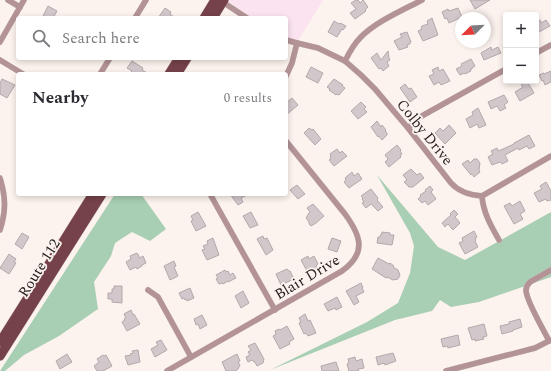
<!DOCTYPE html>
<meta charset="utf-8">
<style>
:root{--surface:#fff;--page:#f7f7f7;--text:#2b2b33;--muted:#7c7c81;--line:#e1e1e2}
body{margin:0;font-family:Spectral,serif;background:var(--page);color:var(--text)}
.controls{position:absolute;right:12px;top:12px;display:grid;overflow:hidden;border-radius:4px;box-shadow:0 2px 6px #0003}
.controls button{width:36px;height:36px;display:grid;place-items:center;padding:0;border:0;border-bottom:1px solid var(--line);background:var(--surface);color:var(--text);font:20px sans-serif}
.compass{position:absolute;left:455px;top:12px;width:36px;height:36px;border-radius:50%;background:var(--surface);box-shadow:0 2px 6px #0003;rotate:246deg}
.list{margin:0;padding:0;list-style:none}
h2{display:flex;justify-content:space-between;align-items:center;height:52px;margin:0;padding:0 16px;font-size:17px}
h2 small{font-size:13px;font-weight:400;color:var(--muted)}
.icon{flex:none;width:22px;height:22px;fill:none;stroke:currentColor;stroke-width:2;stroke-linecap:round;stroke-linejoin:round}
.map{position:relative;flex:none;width:551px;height:371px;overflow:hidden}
.search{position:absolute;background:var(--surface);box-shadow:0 2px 6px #0003;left:16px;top:16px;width:272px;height:44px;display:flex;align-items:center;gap:10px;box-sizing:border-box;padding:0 14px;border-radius:4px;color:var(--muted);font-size:15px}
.panel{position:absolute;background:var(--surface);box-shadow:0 2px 6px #0003;left:16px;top:72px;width:272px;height:124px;border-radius:4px}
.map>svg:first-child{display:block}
.commercial{fill:#fbe4f0}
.green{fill:#a8ceb3}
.building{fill:#d2c7ca;stroke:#b3a8ab}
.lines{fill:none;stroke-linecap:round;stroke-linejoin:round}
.minor-casing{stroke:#dad1cc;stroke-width:6}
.primary-casing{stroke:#dad1cc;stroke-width:10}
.minor{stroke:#b39396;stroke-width:5.5}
.primary{stroke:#76424a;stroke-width:9}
.labels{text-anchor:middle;stroke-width:3.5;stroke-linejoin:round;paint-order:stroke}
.street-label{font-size:15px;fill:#221e1c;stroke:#fdf3ee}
</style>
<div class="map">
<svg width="551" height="371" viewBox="0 0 551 371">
<rect width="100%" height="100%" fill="#fdf3ee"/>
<path class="commercial" d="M224,0H323L297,43L286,37V18H251L223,2Z"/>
<g class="green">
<path d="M377,175L438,247L465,260L551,212V277L479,302L451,307L440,300L432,311L395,320L270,370L367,322L398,303L410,273L414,246L410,233Z"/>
<path d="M115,194H141L166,229L150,241L132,232L115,243L111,256L94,282L98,309L59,336L24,355L5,371H0Z"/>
</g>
<g class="building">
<path d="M356,0H358L360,3L363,0L368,7L365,10L366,11L355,19L350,13L356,9L351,3Z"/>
<path d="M470,0H490L475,9Z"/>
<path d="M48,6L57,11L53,18H42Z"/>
<path d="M165,8L171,12L170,14L175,18H158Z"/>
<path d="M458,8L462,17L449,23L447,18L445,19L442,12L448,9L449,11Z"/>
<path d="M432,18L438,35L423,41L418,31L422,29L421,28L422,26L428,24L427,21Z"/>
<path d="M540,20L541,23L546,20L550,26L539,32L538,31L536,32V22Z"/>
<path d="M334,21L339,24L340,23L346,26L343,30L342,29L337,37L328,32Z"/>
<path d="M407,32L411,42H410V44L407,45L408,47L399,50L394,41L402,37L400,34Z"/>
<path d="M491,47L492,50L498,47L501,53L484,60L481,53Z"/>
<path d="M388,51L389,58L390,60L387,62L389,66L383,71L381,68L379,69L371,58L377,53L381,60Z"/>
<path d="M471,59L475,66L472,68V69L470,70L471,71L465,74L464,73L460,75L456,69L462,66L461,64Z"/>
<path d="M132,61L143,68L142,70L149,74H130L132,71L127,68Z"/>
<path d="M311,67L323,73L318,83L306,77Z"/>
<path d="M438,67L439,71L443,69L450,81L441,85L439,82L434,85L429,76L434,74L432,70Z"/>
<path d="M551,71V82L545,85L543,80L542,81L539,75L544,73V74Z"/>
<path d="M2,79L15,85L7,98L0,94V83Z"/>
<path d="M334,79L343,85L342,86L345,88L339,95L337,94L336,95L329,90L330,89L327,87Z"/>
<path d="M527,81L534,93L520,101L515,92L523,87L521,85Z"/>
<path d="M405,84L409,89L411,88L417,97L410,102L400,88Z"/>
<path d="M504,95L508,102L504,105L506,108L500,111L497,106L491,109L488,102Z"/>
<path d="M292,98L298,105L286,115V103Z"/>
<path d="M361,102L366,107L364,109L367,112L358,119L351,111Z"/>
<path d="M478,108L486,125L479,128L477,124L470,128L466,119L473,115L472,112Z"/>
<path d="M377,121L381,127L382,125L386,130L385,131L387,133V135L382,140L379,136L378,137L371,127Z"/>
<path d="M449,125L456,133L445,144L435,133L440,128L443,131Z"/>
<path d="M309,128L312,130L313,129L321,139L315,145L304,133Z"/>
<path d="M529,135L535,146L529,149L527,146L519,150L518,148L505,155L508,161L502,164L500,162L492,165L488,157L493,154L491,151L497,148L498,151L503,149L514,144V143Z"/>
<path d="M397,145L401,150L400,151L402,154L400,155L401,157L389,167L385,162L388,159L385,155Z"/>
<path d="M337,149L340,153L342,151L347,156L334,166L329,160L331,159L330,157L331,156L330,154Z"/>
<path d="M474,159H477L480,163L479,170L480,172L474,177L472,174L471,175L462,164L468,160L470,163Z"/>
<path d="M411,169L417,175L420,173L424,178L413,187H409L404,182L407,180L403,175Z"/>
<path d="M352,172L354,176L358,173L362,179L349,188L344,182L346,180L345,178Z"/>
<path d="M546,182L551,191V200L547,201L546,199L539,202L534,193L542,189L540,186Z"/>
<path d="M297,185L305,194L298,199L290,190Z"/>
<path d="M430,186L433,190L431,192L436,199L428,205L425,201L422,203L418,199L421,196L420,195L426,191L425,190Z"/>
<path d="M371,189L378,198L377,200L383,207L378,211L371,204L366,208L362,203L364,202L362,199L363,198L361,196Z"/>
<path d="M230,194H249L241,198L243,202L238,205Z"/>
<path d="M520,201L525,211L520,214L523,219L514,224L504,206L510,203L512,206Z"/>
<path d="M313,204L324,216L316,223L311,226L309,224V222L306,218L308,215V214L310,212L307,208Z"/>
<path d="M454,210L458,214L455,217L460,223L453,230L448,224L445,227L442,223L451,215L450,214Z"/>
<path d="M198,212L206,226L196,231L191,221L193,220L191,216Z"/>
<path d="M251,212L258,225L250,228L243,216Z"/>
<path d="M474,231L477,237L475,238L476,240L475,241L478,247L465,254L459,243L463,241L462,238Z"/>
<path d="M382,232L390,233V235H394L392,245L377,243L378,237H380L381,234H382Z"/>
<path d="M22,233L29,237L22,249L15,244Z"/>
<path d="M263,236L264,239L267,238L273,250L266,255L257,239Z"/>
<path d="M213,238L219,255L207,260L202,250L205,249L203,246L208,244L207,241Z"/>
<path d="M332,238L341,241L337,252L328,249Z"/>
<path d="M137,253L140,258L143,256L146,263L142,265V266L137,269L136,267L130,270L126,262L131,259L130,256Z"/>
<path d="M9,254L16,259L14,262L16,263L9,274L0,268Z"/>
<path d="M308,256L309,259L314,256L318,264L316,266L317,268L312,271L311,268L307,271L301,260Z"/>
<path d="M378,258L389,264L390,263L394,266L393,267L398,270L400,275L398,279L393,280L387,277L386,278L372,269Z"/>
<path d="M174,261L176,266L174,267L178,276L170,280L164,266Z"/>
<path d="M287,269L289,271H290L294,279L281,285L276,274Z"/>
<path d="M225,270L227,272L228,271L230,275L233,273L236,278L228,282V281L223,284L222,283L219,284L216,279L218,278L216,275Z"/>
<path d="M361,283L363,288H362L364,292L356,296L359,302L354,305L346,291Z"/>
<path d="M114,286H122V303L112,302V299H108V293H112V289H114Z"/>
<path d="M190,288L194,298L187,301L186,299L185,300L184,298L182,299L179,293Z"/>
<path d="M243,291L249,303L241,308L235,296Z"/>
<path d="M337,297L342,307L336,310L335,308L328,311L324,304Z"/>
<path d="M131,310L133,315L134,314L140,324L127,331L122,322L125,320L124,319L126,318L124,314Z"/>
<path d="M305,314L308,321L310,320L316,333L308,336L306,333L304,334L299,323L301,322L299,318Z"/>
<path d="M202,315L207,325L200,329L198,324L196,325L194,319Z"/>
<path d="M520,319L522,327L513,330V331L502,334L500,326L509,324V322Z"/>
<path d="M484,324L487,336L483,337L484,339L475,341V339L472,340L468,328Z"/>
<path d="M287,326L294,339L289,342L290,344L280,349L273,336L276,334L275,331L279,329L280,330Z"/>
<path d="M458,335L460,345L448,348L447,346L443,347L441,339Z"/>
<path d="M161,340L167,350L155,357L151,349L158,345L156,342Z"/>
<path d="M255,343L264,359L263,363L257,366L255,362H254L252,360L248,362L246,357L250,355L248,352L251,350L248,346Z"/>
<path d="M138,350L140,362L128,365L125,356L131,355L130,354L133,353L132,351Z"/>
<path d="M393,353L396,361L385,365L384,363L378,365L376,357Z"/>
<path d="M67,354L72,362L60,369L56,361Z"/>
<path d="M237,354L240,361L238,362L240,365L238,369L235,371H226L222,362Z"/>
<path d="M103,355L104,356L106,355L112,366L103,371H97L94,366L99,362L97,359Z"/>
<path d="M355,357L356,361L362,359L364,368L358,369L359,371H349L347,364L349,363L348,359Z"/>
<path d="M336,362L339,371H322L321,366Z"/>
</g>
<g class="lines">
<defs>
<g id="minor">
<path d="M8,0L20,7"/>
<path d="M221,1L247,18"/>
<path d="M135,18L146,0"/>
<path d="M286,40L297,43L318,48L345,61L361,75L375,89L408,128L451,183C459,192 469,195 482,196L551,156"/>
<path d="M0,42L24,0"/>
<path d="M536,53L551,45"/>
<path d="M0,60L23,74"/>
<path d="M345,61C349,53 354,44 360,38C375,22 403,10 422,0"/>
<path d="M100,74L110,58"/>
<path d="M286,76L292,63L297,43"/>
<path d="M408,128L420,117L506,69"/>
<path d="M0,178C6,198 6,211 0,230"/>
<path d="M210,194L275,310"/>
<path d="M482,196C483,212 491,226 499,240"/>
<path d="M148,290L158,297L191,357"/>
<path d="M549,341C544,330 526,301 526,290C526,287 528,284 530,282L551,270"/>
<path d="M167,371L342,271C367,253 361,236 345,214L286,141"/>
<path d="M446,371L535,348L551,340"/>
</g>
<g id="primary">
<path d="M204,18L215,0"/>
<path d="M213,18L224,0"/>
<path d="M169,74L179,58"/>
<path d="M177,74L187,58"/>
<path d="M0,342L93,194"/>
<path d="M0,356L102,194"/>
</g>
</defs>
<use href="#minor" class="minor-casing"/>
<use href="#primary" class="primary-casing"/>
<use href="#minor" class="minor"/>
<use href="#primary" class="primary"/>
</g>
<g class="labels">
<g class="street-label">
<text transform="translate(425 132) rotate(51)" y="5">Colby Drive</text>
<text transform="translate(39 268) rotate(-58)" y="5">Route 112</text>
<text transform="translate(307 277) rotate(-31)" y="5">Blair Drive</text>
</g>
</g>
</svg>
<div class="controls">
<button>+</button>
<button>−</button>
</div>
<svg class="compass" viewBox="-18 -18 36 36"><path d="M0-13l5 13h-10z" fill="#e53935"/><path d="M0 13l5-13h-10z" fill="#7c7c81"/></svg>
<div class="search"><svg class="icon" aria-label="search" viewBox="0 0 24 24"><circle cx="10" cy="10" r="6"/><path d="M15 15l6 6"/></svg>Search here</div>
<section class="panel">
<h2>Nearby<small>0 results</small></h2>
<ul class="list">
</ul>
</section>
</div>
